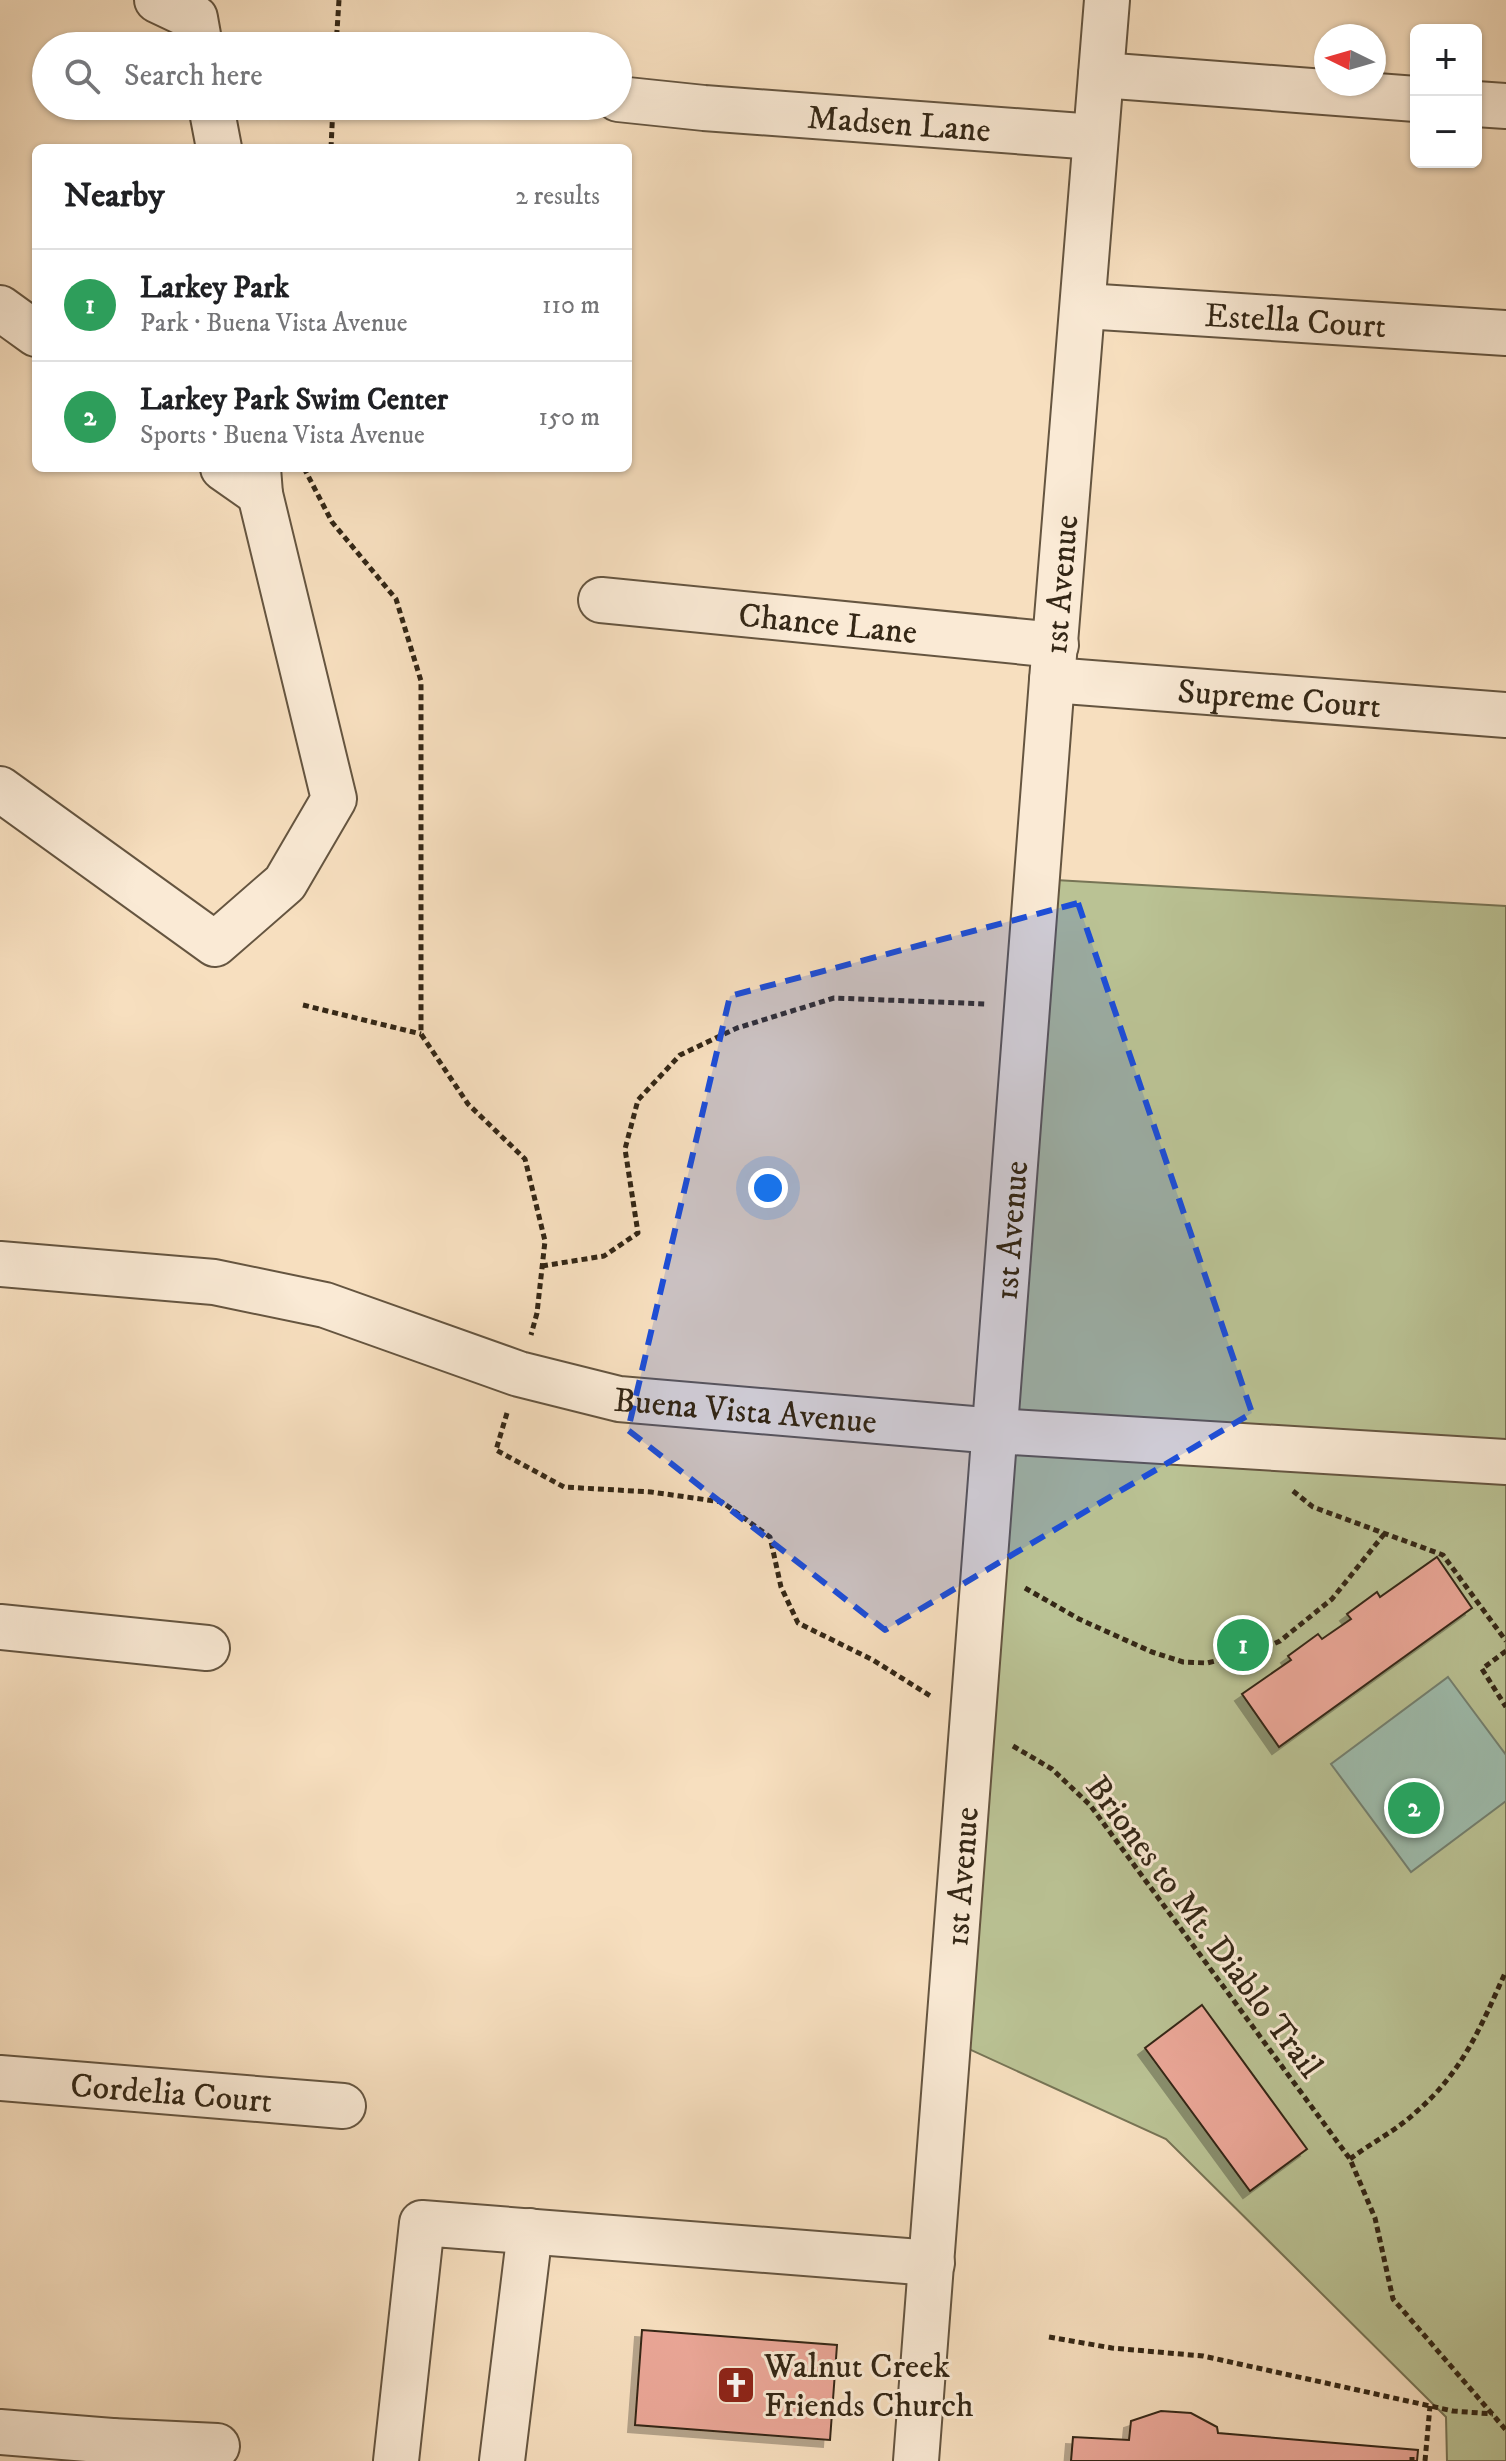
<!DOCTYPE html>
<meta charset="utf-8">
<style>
:root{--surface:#fff;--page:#f2f2f2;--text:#202124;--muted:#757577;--line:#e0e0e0;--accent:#7c3aed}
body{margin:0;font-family:"IM FELL DW Pica",serif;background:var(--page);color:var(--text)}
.controls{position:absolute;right:24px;top:24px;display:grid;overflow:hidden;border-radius:12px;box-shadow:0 2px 6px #0004}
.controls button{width:72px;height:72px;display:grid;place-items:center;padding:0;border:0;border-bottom:2px solid var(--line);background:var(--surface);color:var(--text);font:40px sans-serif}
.compass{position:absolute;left:1314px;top:24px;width:72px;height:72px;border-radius:50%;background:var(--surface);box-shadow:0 2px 6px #0004;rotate:275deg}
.you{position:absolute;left:768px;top:1188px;width:28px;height:28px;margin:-20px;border:6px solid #fff;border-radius:50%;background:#1a73e8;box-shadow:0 0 0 12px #1a73e833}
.badge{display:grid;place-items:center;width:52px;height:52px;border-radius:50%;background:var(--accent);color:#fff;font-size:26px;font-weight:700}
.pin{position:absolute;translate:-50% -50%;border:4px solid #fff;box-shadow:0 2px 8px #0006}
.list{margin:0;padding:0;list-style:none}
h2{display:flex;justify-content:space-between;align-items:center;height:104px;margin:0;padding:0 32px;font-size:34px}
h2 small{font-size:26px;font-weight:400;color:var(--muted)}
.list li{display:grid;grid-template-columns:52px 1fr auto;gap:24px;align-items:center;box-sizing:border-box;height:112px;padding:0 32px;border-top:2px solid var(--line)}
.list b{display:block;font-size:30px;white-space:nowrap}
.list p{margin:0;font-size:26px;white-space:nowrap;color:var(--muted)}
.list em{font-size:26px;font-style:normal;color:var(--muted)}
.icon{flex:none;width:44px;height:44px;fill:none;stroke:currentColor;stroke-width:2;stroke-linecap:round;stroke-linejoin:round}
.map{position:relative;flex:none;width:1506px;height:2461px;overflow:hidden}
.search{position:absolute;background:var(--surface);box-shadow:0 2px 6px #0004;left:32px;top:32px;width:600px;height:88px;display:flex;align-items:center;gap:20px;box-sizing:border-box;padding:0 28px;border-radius:44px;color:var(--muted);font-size:30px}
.panel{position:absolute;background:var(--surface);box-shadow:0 2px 6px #0004;left:32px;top:144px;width:600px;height:328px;border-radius:12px}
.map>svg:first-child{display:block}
.green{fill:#bac294;stroke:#777455;stroke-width:2}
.water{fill:#9ebdae;stroke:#748171;stroke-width:2}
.building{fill:#eba798;stroke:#342716;stroke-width:2;filter:url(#shadow)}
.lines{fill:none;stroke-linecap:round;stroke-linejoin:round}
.minor-casing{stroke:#655540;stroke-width:48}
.path{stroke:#342716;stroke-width:5;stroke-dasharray:6 4;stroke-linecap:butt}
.minor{stroke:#faead5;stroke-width:44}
.marked{fill:#1d4ed8;fill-opacity:0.2;stroke:#1d4ed8;stroke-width:6;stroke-dasharray:16 10;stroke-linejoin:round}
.labels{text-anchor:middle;stroke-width:6;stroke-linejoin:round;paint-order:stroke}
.street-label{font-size:34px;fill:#342716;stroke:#faead5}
.poi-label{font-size:34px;fill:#342716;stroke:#faead5;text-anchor:start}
</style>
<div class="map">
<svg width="1506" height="2461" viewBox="0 0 1506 2461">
<defs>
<filter id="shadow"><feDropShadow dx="-7" dy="7" stdDeviation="0" flood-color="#0004"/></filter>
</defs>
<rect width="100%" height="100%" fill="#f7dfbf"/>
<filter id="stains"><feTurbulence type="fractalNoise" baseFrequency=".0025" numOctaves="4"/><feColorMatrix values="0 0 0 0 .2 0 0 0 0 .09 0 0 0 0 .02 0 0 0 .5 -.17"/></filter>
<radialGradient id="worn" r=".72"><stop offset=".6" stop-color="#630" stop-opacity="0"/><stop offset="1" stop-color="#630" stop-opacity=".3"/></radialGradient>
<path class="green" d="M1038,879L1506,906V2461H1447L1446,2417L1166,2139L949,2040Z"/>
<path class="water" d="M1448,1677L1506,1755V1801L1411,1872L1331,1764Z"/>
<g class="building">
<path d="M1437,1557L1472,1608L1279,1747L1242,1694L1291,1660L1288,1656L1318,1634L1322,1639L1351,1619L1347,1614L1377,1592L1380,1597Z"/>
<path d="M1202,2005L1307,2149L1250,2191L1145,2048Z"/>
<path d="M642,2330L837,2345L830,2440L635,2425Z"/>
<path d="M1161,2411L1191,2413L1217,2427L1218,2433L1418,2450L1417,2461H1071L1073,2437L1129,2440L1131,2421Z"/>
</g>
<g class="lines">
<defs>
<g id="minor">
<path d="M157,0L195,18L200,46"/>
<path d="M1101,75L1416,99"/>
<path id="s1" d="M618,99L704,108L1095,137"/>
<path d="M1476,104L1506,106"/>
<path d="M211,106L219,148"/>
<path id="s2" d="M1084,306L1506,333"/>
<path d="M0,308L36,334"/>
<path d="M223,468L260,494"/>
<path id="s3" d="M601,600L1056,645"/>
<path id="s4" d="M1052,680L1506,715"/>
<path d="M0,789L215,944L285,883L334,799L260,494L258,468"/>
<path id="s5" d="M0,1264L214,1282L325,1305L519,1374L619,1399L996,1431L1506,1462"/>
<path d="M0,1627L207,1648"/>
<path id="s6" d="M0,2078L343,2106"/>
<path d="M0,2432L112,2441L111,2461"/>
<path d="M112,2441L217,2446"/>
<path d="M396,2461L422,2223L932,2263"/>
<path d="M502,2461L530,2231"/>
<path id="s7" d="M916,2461L1052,680L1107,0"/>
</g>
</defs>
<use href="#minor" class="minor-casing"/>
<g class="path">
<path d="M336,46L339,0"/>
<path d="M331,148L333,106"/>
<path d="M304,468L332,522L396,599L421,681V1034L468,1104L525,1159L545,1241L537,1313L531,1335"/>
<path d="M303,1005L421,1034"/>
<path d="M542,1266L604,1256L638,1233L625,1149L638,1100L680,1055L737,1028L834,998L987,1004"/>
<path d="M507,1413L496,1450L564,1487L651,1492L722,1502L770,1537L781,1587L798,1623L873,1660L932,1697"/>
<path d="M1293,1491L1313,1507L1443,1555L1506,1641"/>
<path d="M1025,1588L1079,1619L1152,1652L1183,1662L1207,1663L1258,1651L1280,1641L1332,1599L1385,1533"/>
<path d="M1506,1651L1482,1669L1506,1707"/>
<path d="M1013,1746L1052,1769L1090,1805L1350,2159L1375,2218L1393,2299L1506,2430"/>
<path d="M1350,2159C1371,2143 1397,2130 1416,2112C1463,2072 1481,2026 1506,1971"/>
<path d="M1049,2337L1112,2348L1203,2356L1453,2411L1493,2414"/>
<path d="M1412,2461V2457"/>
<path d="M1425,2461L1430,2406"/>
</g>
<use href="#minor" class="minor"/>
</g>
<path class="marked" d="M1078,903L1252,1413L885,1630L628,1430L730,996Z"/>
<defs>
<symbol id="church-square" viewBox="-11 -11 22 22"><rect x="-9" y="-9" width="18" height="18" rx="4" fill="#8f2418" stroke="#faead5"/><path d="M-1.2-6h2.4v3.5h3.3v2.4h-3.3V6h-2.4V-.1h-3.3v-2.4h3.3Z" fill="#fff"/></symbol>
</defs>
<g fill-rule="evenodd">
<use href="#church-square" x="714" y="2363" width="44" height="44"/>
</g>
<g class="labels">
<g class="street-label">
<text dy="12" stroke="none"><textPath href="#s1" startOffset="282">Madsen Lane</textPath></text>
<text dy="12" stroke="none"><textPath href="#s2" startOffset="212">Estella Court</textPath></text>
<text dy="12" stroke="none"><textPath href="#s7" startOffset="1882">1st Avenue</textPath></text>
<text dy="12" stroke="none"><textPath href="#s3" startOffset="228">Chance Lane</textPath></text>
<text dy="12" stroke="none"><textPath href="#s4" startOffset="228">Supreme Court</textPath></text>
<text dy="12" stroke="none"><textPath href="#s7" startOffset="1234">1st Avenue</textPath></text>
<text dy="12" stroke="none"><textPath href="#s5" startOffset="764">Buena Vista Avenue</textPath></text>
<text dy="12" stroke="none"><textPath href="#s7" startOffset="586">1st Avenue</textPath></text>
<text transform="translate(1205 1926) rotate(53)" y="12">Briones to Mt. Diablo Trail</text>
<text dy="12" stroke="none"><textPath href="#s6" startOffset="172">Cordelia Court</textPath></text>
</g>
<g class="poi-label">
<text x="764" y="2377">Walnut Creek<tspan x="764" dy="39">Friends Church</tspan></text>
</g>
</g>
<rect width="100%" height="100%" filter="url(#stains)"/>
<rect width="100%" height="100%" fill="url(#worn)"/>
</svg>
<div class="controls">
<button>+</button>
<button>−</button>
</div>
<svg class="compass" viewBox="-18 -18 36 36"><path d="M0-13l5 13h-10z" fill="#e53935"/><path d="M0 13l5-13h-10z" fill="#757577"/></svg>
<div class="you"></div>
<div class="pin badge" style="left:1243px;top:1645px;background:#2e9e5b">1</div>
<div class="pin badge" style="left:1414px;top:1808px;background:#2e9e5b">2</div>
<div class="search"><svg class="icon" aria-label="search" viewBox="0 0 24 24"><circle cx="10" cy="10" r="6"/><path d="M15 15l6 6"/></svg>Search here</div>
<section class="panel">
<h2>Nearby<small>2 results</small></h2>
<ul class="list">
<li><span class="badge" style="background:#2e9e5b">1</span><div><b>Larkey Park</b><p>Park · Buena Vista Avenue</p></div><em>110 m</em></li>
<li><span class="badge" style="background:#2e9e5b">2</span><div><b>Larkey Park Swim Center</b><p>Sports · Buena Vista Avenue</p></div><em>150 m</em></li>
</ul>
</section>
</div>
